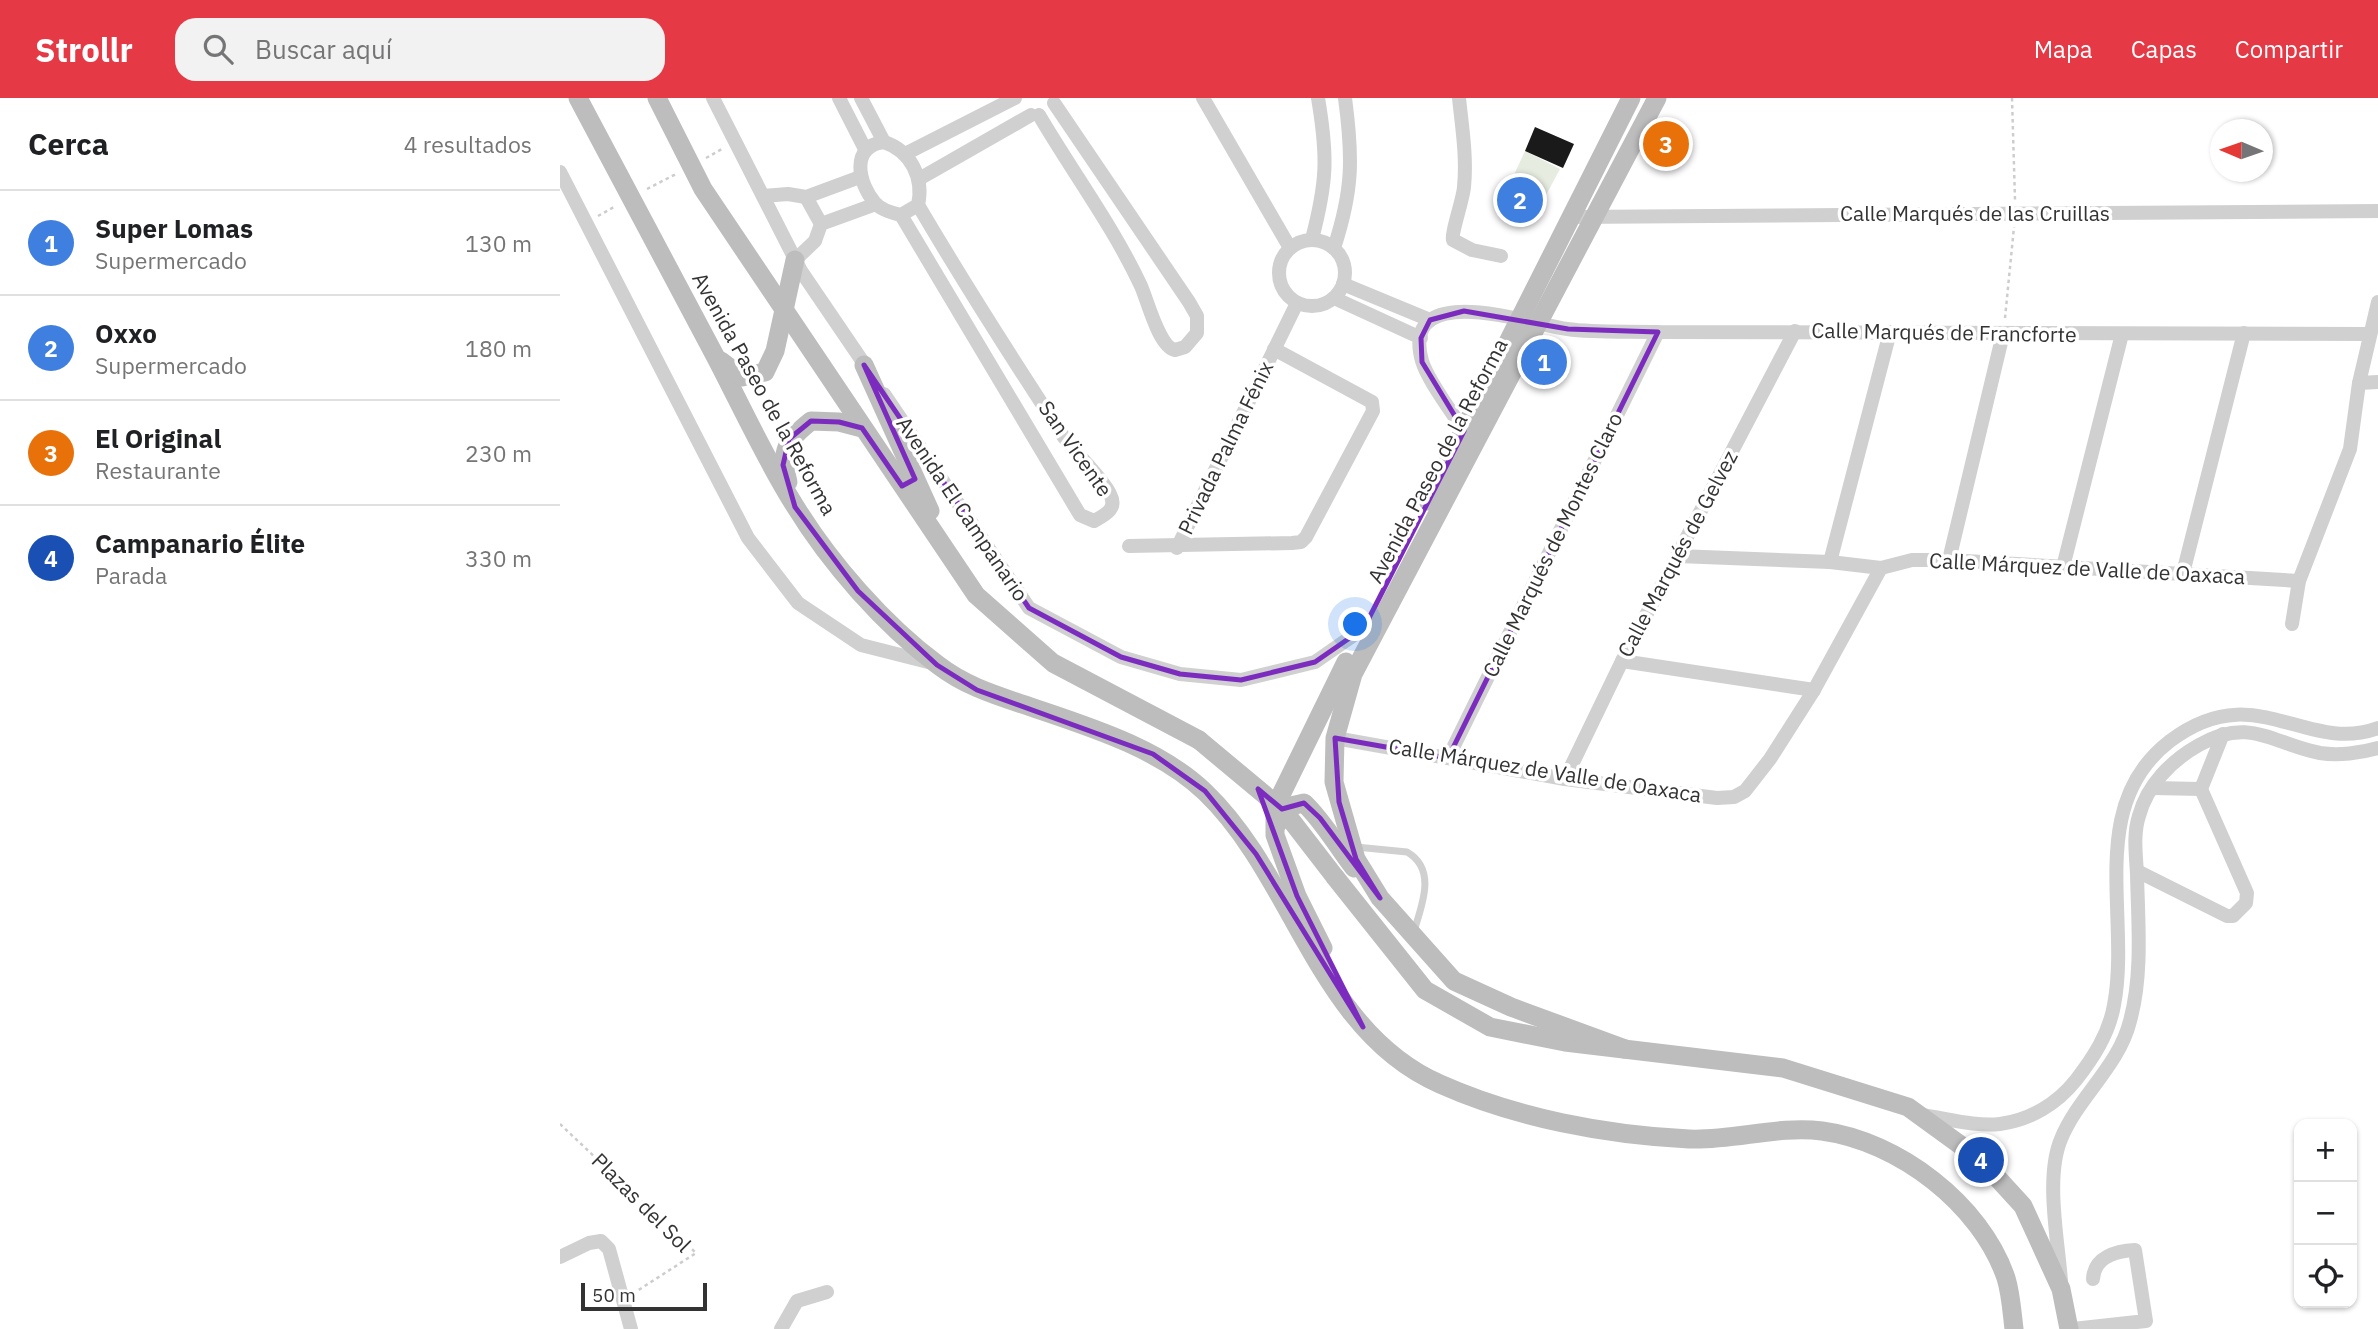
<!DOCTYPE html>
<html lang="es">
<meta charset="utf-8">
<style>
:root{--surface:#fff;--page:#f2f2f2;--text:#202124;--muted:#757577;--line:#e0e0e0;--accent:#e63946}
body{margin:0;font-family:"IBM Plex Sans",sans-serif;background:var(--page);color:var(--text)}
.controls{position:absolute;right:21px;bottom:21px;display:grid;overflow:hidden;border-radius:14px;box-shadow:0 2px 5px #0004}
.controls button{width:63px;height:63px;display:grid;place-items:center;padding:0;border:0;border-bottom:2px solid var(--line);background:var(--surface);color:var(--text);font:35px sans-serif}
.compass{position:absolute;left:1650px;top:21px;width:63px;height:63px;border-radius:50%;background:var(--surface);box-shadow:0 2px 5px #0004;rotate:272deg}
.scale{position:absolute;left:21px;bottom:18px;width:126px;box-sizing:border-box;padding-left:7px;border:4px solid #333;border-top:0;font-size:19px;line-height:24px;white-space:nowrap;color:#333;-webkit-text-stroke:5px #fff;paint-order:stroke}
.you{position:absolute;left:796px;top:527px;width:24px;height:24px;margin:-18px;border:5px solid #fff;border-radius:50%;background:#1a73e8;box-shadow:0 0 0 10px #1a73e833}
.badge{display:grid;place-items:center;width:46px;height:46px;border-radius:50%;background:var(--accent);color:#fff;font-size:23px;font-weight:700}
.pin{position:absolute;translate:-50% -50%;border:4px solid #fff;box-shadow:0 2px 7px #0006}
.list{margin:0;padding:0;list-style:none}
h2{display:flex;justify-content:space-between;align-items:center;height:91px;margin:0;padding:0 28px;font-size:30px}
h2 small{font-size:23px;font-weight:400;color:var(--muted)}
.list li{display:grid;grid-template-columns:46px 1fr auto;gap:21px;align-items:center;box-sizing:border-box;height:105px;padding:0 28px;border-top:2px solid var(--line)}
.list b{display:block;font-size:26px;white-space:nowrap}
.list p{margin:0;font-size:23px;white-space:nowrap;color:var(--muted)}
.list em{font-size:23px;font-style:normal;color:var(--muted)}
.icon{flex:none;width:38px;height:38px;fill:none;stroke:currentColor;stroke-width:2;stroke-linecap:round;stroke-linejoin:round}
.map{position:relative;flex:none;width:1818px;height:1231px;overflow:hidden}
header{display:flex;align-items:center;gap:42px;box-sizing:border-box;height:98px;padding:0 35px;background:var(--accent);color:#fff}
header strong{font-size:33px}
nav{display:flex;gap:38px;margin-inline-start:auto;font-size:24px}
.search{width:490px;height:63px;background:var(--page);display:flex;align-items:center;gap:18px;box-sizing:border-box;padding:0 24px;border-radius:21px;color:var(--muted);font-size:26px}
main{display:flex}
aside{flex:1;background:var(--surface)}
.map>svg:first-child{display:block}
.green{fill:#e6ecdf}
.building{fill:#1a1a1a}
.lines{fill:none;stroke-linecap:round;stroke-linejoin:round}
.path{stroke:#cdcdcd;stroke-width:2.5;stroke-dasharray:3.5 3.5;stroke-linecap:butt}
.lane{stroke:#d0d0d0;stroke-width:7}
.street{stroke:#d0d0d0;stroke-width:14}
.secondary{stroke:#bdbdbd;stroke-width:19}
.secondary-bridge{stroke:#bdbdbd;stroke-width:19}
.marked{fill:none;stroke:#7b2cbf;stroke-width:5;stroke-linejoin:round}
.labels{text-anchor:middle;stroke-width:7;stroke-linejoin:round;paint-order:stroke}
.street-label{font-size:21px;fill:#333;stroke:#fff}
</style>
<header>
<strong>Strollr</strong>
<div class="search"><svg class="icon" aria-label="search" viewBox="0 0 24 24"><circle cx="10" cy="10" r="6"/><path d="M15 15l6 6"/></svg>Buscar aquí</div>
<nav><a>Mapa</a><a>Capas</a><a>Compartir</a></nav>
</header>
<main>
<aside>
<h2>Cerca<small>4 resultados</small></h2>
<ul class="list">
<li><span class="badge" style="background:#3f7fe0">1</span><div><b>Super Lomas</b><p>Supermercado</p></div><em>130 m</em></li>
<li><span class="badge" style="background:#3f7fe0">2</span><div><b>Oxxo</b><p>Supermercado</p></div><em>180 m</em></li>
<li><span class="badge" style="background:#e8710a">3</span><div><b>El Original</b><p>Restaurante</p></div><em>230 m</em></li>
<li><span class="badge" style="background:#1a4fb4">4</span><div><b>Campanario Élite</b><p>Parada</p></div><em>330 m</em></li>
</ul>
</aside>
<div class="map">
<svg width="1818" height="1231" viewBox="0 0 1818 1231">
<rect width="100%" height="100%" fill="#fff"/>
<path class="green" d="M965,53L1000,71L986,97L953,79Z"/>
<path class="building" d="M975,29L1014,46L1003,70L965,53Z"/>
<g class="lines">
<g class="path">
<path d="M1452,0L1455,102"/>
<path d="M146,60L162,51"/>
<path d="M87,91L116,76"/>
<path d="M38,118L54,109"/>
<path d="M1445,220L1454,129"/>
<path d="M0,1026L136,1155L77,1193"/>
</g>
<path class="lane" d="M796,749L847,754C877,771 862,807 854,833"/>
<g class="street">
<path d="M153,0L241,173L309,273"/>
<path d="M279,0L305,51"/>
<path d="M301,0L324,44"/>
<path d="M643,0L730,150"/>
<path d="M899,0C902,29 907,59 904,89C903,102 891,135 893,142L912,152L941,158"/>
<path d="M479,17C513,75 553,128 581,188C588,204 599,249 615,252L625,249L637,235V218L629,204L494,5"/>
<path d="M324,44C351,53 364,80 358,107L341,117C332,115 321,112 315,105C298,85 290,48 324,44Z"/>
<path d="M345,56L455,0"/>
<path d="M0,74L188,440L238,505L301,547L372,565"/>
<path d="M359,81L471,17"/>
<path d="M203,98L228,96L246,99L300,79"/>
<path d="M246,99L261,126"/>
<path d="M341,117L520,417L534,423C545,417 558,411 550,396C542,379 516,356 503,338C453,262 404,185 358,107"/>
<path d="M1012,119L1818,113"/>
<path d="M752,141C767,84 768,59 758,0"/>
<circle cx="752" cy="175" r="33"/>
<path d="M774,150C793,92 793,60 785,0"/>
<path d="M235,162L255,143L261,126L316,106"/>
<path d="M783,186L870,222"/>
<path d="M774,200L861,240"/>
<path d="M1799,285L1818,284"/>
<path d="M324,296L469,510L561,559L620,576L681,582L755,564L804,530"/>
<path d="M904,333C892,314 868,283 862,263C839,180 970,226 1007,231C1036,235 1068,233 1098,234L1810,236"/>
<path d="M569,448L732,445L741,444L746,439L813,313L812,304L714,251"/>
<path d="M617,450L737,205"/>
<path d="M1118,458L1270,464L1321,470L1352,462H1389L1739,483"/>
<path d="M1389,462L1443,236"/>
<path d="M1270,464L1330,234"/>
<path d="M1503,469L1562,236"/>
<path d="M1623,475L1684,235"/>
<path d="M1732,526L1739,483L1790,351L1799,285L1818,204"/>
<path d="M1062,563L1254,592"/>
<path d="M775,640L1005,681L1157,700L1174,699L1185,693L1210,661L1254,592L1321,470"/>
<path d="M888,660L1098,234"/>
<path d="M1005,681L1062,563L1235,233"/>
<path d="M1593,690L1641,691L1663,636"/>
<path d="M1577,773L1667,818H1673L1686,805L1687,795L1641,691"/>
<path d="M1361,1017C1385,1020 1415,1029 1440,1026C1470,1022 1497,1006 1516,982C1533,960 1549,936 1554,907C1571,818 1525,708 1610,643C1696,578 1745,657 1818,630"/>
<path d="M0,1159L29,1145L41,1143L49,1151L71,1231"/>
<path d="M1501,1183C1498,1142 1485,1079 1501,1041C1518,999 1559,968 1570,923C1583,876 1578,824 1577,776C1576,757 1573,736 1579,718C1587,687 1612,662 1639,647C1690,618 1713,646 1760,655C1778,658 1801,655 1818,650"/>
<path d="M221,1231L237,1203L267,1194"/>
<path d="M1513,1231L1586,1223L1575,1152C1556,1153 1534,1159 1533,1181"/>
</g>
<g class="secondary">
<path d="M18,0C63,85 108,169 153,254C180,305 204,359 235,408C270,465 324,527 378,567C404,587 432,596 462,606C523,627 597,648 645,694C735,780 758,933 880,986C956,1020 1046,1037 1129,1041C1173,1043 1219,1027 1262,1033C1338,1043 1421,1106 1446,1180C1451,1196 1452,1215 1454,1231"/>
<path d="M97,0L143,91L416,497L493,565L639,642"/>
<path d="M161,263L182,279L205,274L215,253L235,162"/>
<path d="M304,267L370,413"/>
<path d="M228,384C219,353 227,342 251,323L279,324L302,330"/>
<path d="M868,403L1071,0"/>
<path d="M718,725L722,710L744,705C764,724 777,748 794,770"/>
<path d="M775,779L865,892L930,929L1005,944L1223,970L1348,1009L1421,1062L1463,1108L1501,1191L1509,1231"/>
<path d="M763,850L737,798L715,737V709L786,564"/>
<path d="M1065,951L951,909L894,883L820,800L796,761L774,684L775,640L793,576L1097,0"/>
</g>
<path class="secondary-bridge" d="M639,642L724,713L775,779"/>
</g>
<path class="marked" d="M904,213L1008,231L1098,234L888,660L775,640L779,704L796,761L820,800L760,720L744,705L722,711L698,691L737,798L803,929L696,756L645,693L593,656L417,592L377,567L298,493L235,409L223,367L229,341L251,323L279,324L302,330L342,388L355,381L304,267L469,510L561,559L620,576L681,582L755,564L804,530L904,333L862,264L861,240L870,222Z"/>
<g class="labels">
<g class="street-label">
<text x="1415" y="123">Calle Marqués de las Cruillas</text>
<text transform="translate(1384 235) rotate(1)" y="7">Calle Marqués de Francforte</text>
<text transform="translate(204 296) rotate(61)" y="7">Avenida Paseo de la Reforma</text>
<text transform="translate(666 350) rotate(-64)" y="7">Privada Palma Fénix</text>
<text transform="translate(515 351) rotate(55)" y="7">San Vicente</text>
<text transform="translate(878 363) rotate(-62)" y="7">Avenida Paseo de la Reforma</text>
<text transform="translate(402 411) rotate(56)" y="7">Avenida El Campanario</text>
<text transform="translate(993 447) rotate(-64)" y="7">Calle Marqués de Montes Claro</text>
<text transform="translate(1118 456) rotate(-62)" y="7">Calle Marqués de Gelvez</text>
<text transform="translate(1527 471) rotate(3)" y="7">Calle Márquez de Valle de Oaxaca</text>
<text transform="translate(985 673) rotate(9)" y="7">Calle Márquez de Valle de Oaxaca</text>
<text transform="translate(81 1105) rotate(45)" y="7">Plazas del Sol</text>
</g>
</g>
</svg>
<div class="controls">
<button>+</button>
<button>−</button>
<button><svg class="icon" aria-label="locate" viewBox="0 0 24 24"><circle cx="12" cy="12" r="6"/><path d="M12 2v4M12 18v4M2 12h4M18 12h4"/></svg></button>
</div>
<svg class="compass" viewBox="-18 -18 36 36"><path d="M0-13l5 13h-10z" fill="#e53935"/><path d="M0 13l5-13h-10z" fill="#757577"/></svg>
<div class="scale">50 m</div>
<div class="you"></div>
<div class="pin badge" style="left:984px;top:264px;background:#3f7fe0">1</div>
<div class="pin badge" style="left:960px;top:102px;background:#3f7fe0">2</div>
<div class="pin badge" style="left:1106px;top:46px;background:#e8710a">3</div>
<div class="pin badge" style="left:1421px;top:1062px;background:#1a4fb4">4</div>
</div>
</main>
